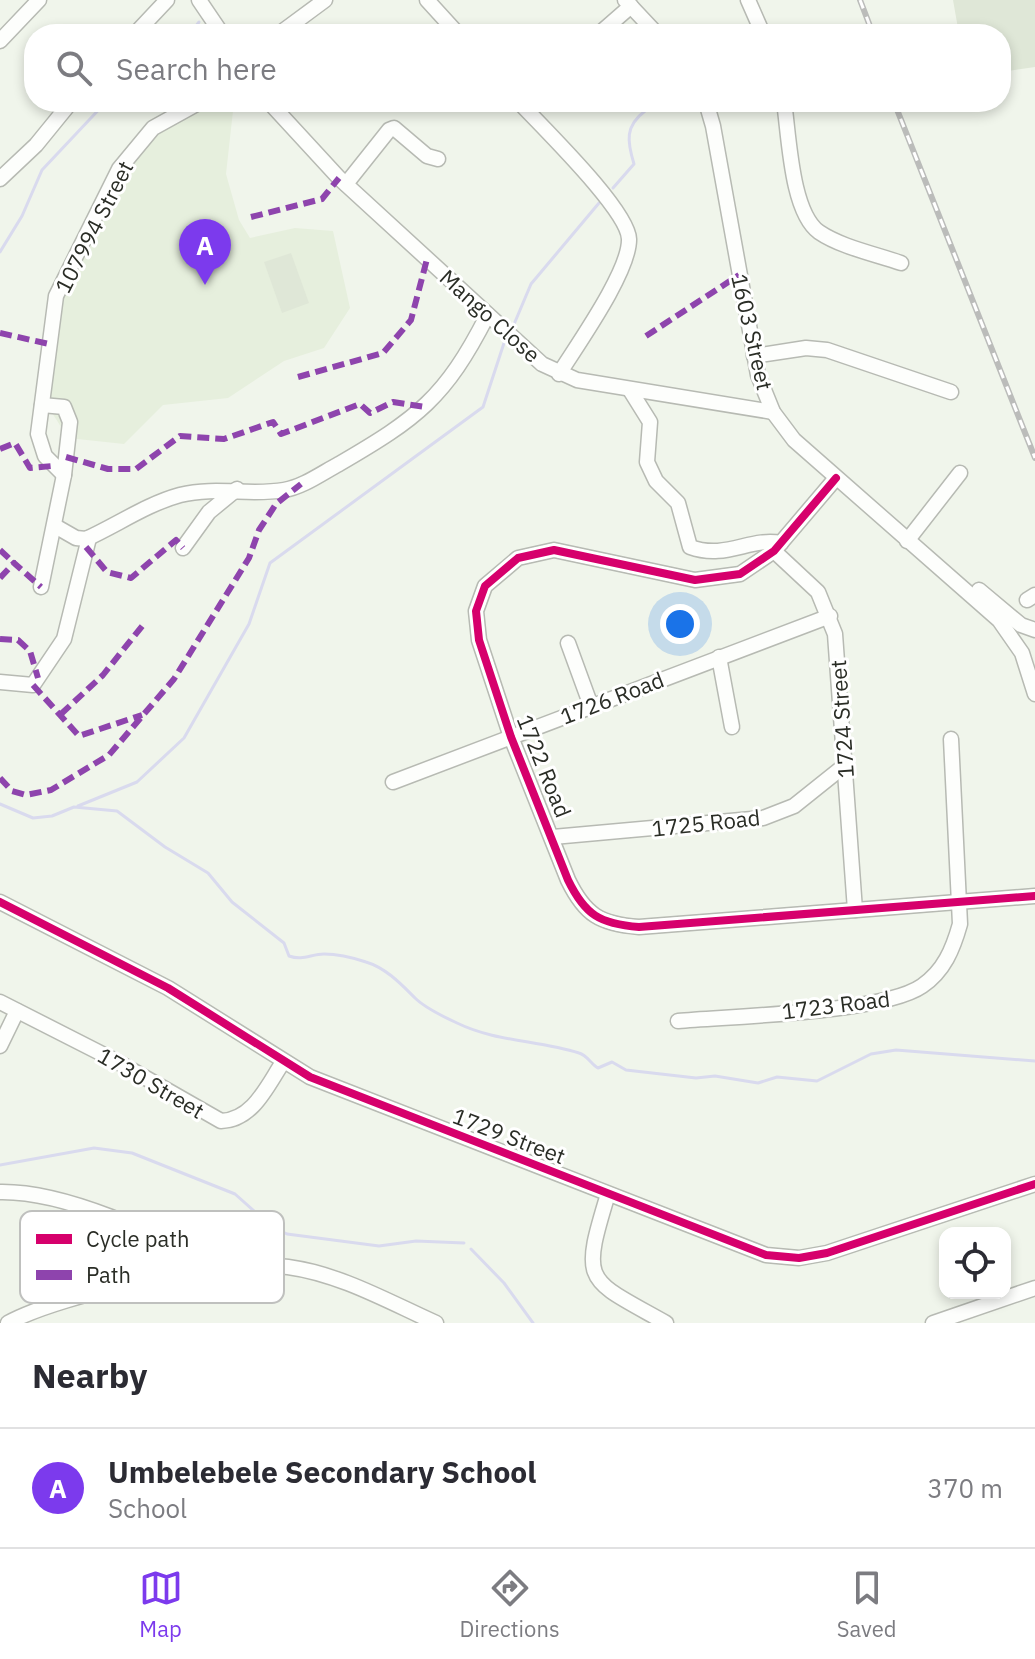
<!DOCTYPE html>
<style>
:root{--surface:#fff;--page:#f2f2f3;--text:#2b2b33;--muted:#7c7c81;--line:#e1e1e2;--accent:#7c3aed}
body{margin:0;font-family:"IBM Plex Sans",sans-serif;background:var(--page);color:var(--text)}
.controls{position:absolute;right:24px;bottom:24px;display:grid;overflow:hidden;border-radius:16px;box-shadow:0 4px 12px #0003}
.controls button{width:72px;height:72px;display:grid;place-items:center;padding:0;border:0;border-bottom:2px solid var(--line);background:var(--surface);color:var(--text);font:40px sans-serif}
.you{position:absolute;left:680px;top:624px;width:28px;height:28px;margin:-20px;border:6px solid #fff;border-radius:50%;background:#1a73e8;box-shadow:0 0 0 12px #1a73e833}
.badge{display:grid;place-items:center;width:52px;height:52px;border-radius:50%;background:var(--accent);color:#fff;font-size:26px;font-weight:700}
.pin{position:absolute;translate:-50% -66px;filter:drop-shadow(0 2px 4px #0008)}
.pin::after{content:'';position:absolute;top:42px;width:28px;height:24px;background:inherit;clip-path:polygon(0 0,100% 0,50% 100%)}
.list{margin:0;padding:0;list-style:none}
h2{display:flex;justify-content:space-between;align-items:center;height:104px;margin:0;padding:0 32px;font-size:34px}
h2 small{font-size:26px;font-weight:400;color:var(--muted)}
.list li{display:grid;grid-template-columns:52px 1fr auto;gap:24px;align-items:center;box-sizing:border-box;height:120px;padding:0 32px;border-top:2px solid var(--line)}
.list b{display:block;font-size:30px;white-space:nowrap}
.list p{margin:0;font-size:26px;white-space:nowrap;color:var(--muted)}
.list em{font-size:26px;font-style:normal;color:var(--muted)}
.icon{flex:none;width:44px;height:44px;fill:none;stroke:currentColor;stroke-width:2;stroke-linecap:round;stroke-linejoin:round}
.map{position:relative;flex:none;width:1035px;height:1323px;overflow:hidden}
.search{position:absolute;background:var(--surface);box-shadow:0 4px 12px #0003;left:24px;right:24px;top:24px;height:88px;display:flex;align-items:center;gap:20px;box-sizing:border-box;padding:0 28px;border-radius:32px;color:var(--muted);font-size:30px}
.sheet{height:224px;background:var(--surface)}
nav{display:flex;justify-content:space-around;align-items:center;box-sizing:border-box;height:112px;border-top:2px solid var(--line);background:var(--surface);font-size:22px;color:var(--muted)}
nav a{display:grid;justify-items:center;gap:4px}
nav .on{color:var(--accent)}
.map>svg:first-child{display:block}
.built{fill:#e6efdd}
.green{fill:#dfe7d7}
.lines{fill:none;stroke-linecap:round;stroke-linejoin:round}
.stream{stroke:#d9daee;stroke-width:3}
.minor-casing{stroke:#b7bab3;stroke-width:17}
.minor{stroke:#fdfefc;stroke-width:14}
.rail-casing{stroke:#bbbcba;stroke-width:6}
.rail{stroke:#fff;stroke-width:3;stroke-dasharray:9;stroke-linecap:butt}
.quiet{stroke:#8e44ad;stroke-width:6;stroke-dasharray:12 6;stroke-linecap:butt}
.cycleway-casing{stroke:#fff;stroke-width:13}
.cycleway{stroke:#d6006c;stroke-width:8}
.labels{text-anchor:middle;stroke-width:6;stroke-linejoin:round;paint-order:stroke}
.street-label{font-size:22px;fill:#2a2d26;stroke:#fff}
.key{fill:#fff;stroke:#bfc0be;stroke-width:2}
.key-label{font-size:22px;fill:#2a2d26}
</style>
<div class="map">
<svg width="1035" height="1323" viewBox="0 0 1035 1323">
<rect width="100%" height="100%" fill="#f0f5eb"/>
<path class="built" d="M203,102H234L226,174L239,220L250,238L295,228L333,231L350,308L324,348L284,361L228,398L163,405L124,444L68,438L49,408L60,299L117,177L149,136Z"/>
<g class="green">
<path d="M953,0H1035V67L1001,72V34H959Z"/>
<path d="M291,253L309,303L282,313L264,262Z"/>
</g>
<g class="lines">
<g class="stream">
<path d="M190,34L199,22"/>
<path d="M613,188L634,164C627,141 625,126 645,111"/>
<path d="M0,252L22,216L42,170L106,102"/>
<path d="M512,329L531,284L599,203"/>
<path d="M0,804L33,818L52,816L74,807L117,811L165,847L208,873L232,902L284,943L289,956C303,961 311,954 324,954C338,954 354,958 366,962C386,968 401,984 415,998C425,1008 444,1017 457,1023C496,1042 538,1040 579,1053C587,1055 591,1064 598,1068L612,1062L626,1070L696,1078L715,1076L758,1083L777,1077L817,1081L871,1054L896,1050L1035,1061"/>
<path d="M78,806L137,782L184,738L249,624L270,563L483,407L505,340"/>
<path d="M0,1165L94,1148L132,1153L235,1194L271,1226L287,1234L379,1246L416,1241L464,1243"/>
<path d="M471,1249L504,1283L533,1323"/>
</g>
<defs>
<g id="minor">
<path d="M199,0L222,34"/>
<path d="M427,0L458,34"/>
<path d="M625,0L657,34"/>
<path d="M748,0L763,34"/>
<path d="M135,34L167,0"/>
<path d="M279,34L325,0"/>
<path d="M599,34L631,6"/>
<path d="M0,41L39,0"/>
<path d="M269,102L339,178L542,364L577,380L773,412"/>
<path d="M519,102C542,127 628,210 629,239C630,271 577,345 559,374"/>
<path d="M706,102L713,126L758,375L773,412L794,440L999,620L1022,653L1035,694"/>
<path d="M784,102C789,135 791,212 819,232C841,247 875,254 901,263"/>
<path d="M0,179L36,145L71,102"/>
<path d="M346,184L389,130L394,128L427,156L438,159"/>
<path d="M754,356L806,348L827,350L951,392"/>
<path d="M630,390L650,422L647,462L656,481L678,503L690,547C726,560 750,537 781,543"/>
<path d="M64,475L45,456L38,434L56,296L119,169L153,128L200,102"/>
<path d="M836,478L774,551L740,574L695,580L554,550L518,558L485,586L476,611L479,640L511,737L568,880C585,915 600,924 639,927L1035,896"/>
<path d="M55,526L76,538L86,539C117,525 147,504 180,495C216,486 250,496 284,490C303,487 322,473 339,464C418,418 445,398 487,316"/>
<path d="M907,541L960,473"/>
<path d="M183,548L209,512L237,489"/>
<path d="M774,551L818,592L835,634L855,910"/>
<path d="M41,587L64,475L70,422L64,407L42,405"/>
<path d="M979,590L1021,625L1035,630"/>
<path d="M1027,600L1035,595"/>
<path d="M568,643L591,706"/>
<path d="M719,657L732,727"/>
<path d="M0,682L33,685L64,639L89,538"/>
<path d="M393,782L830,616"/>
<path d="M553,837L763,818L794,806L844,766"/>
<path d="M0,902L168,988L310,1077L766,1255L799,1258L827,1253L1035,1184"/>
<path d="M0,1002L116,1061L221,1121C253,1120 267,1086 283,1062"/>
<path d="M678,1021C733,1016 883,1013 922,986C944,971 953,949 960,924L951,739"/>
<path d="M0,1046L17,1011"/>
<path d="M0,1192C62,1191 162,1233 212,1270"/>
<path d="M608,1194C580,1285 586,1278 666,1323"/>
<path d="M8,1323C63,1293 226,1259 288,1267C340,1274 389,1302 436,1323"/>
<path d="M933,1323L1035,1288"/>
</g>
</defs>
<use href="#minor" class="minor-casing"/>
<use href="#minor" class="minor"/>
<defs>
<g id="rail">
<path d="M860,0L873,34"/>
<path d="M894,102L1035,458"/>
</g>
</defs>
<use href="#rail" class="rail-casing"/>
<use href="#rail" class="rail"/>
<g class="quiet">
<path d="M251,217L322,199L339,178"/>
<path d="M0,333L49,344"/>
<path d="M646,336L739,275"/>
<path d="M298,377L383,353L411,320L427,259"/>
<path d="M0,449L15,443L30,468L52,466"/>
<path d="M66,457L108,469H136L180,436L224,439L273,422L281,434L360,404L370,413L393,402L425,407"/>
<path d="M86,547L107,572L131,578L176,540L183,548"/>
<path d="M0,550L14,563"/>
<path d="M0,578L14,563L41,587"/>
<path d="M0,639L18,640L30,651L38,678"/>
<path d="M33,685L79,736L142,715"/>
<path d="M61,714L103,675L143,625"/>
<path d="M0,778L12,791L26,795L51,790L109,755L174,679L249,558L259,530L276,504L301,484"/>
</g>
<defs>
<g id="cycleway">
<path d="M836,478L774,551L740,574L695,580L554,550L518,558L485,586L476,611L479,640L511,737L568,880C585,915 600,924 639,927L1035,896"/>
<path d="M0,902L168,988L310,1077L766,1255L799,1258L827,1253L1035,1184"/>
</g>
</defs>
<use href="#cycleway" class="cycleway-casing"/>
<use href="#cycleway" class="cycleway"/>
</g>
<g class="labels">
<g class="street-label">
<text transform="translate(94 227) rotate(-63)" y="8">107994 Street</text>
<text transform="translate(490 316) rotate(42)" y="8">Mango Close</text>
<text transform="translate(752 332) rotate(77)" y="8">1603 Street</text>
<text transform="translate(612 698) rotate(-21)" y="8">1726 Road</text>
<text transform="translate(842 719) rotate(-94)" y="8">1724 Street</text>
<text transform="translate(544 766) rotate(68)" y="8">1722 Road</text>
<text transform="translate(706 823) rotate(-6)" y="8">1725 Road</text>
<text transform="translate(836 1005) rotate(-7)" y="8">1723 Road</text>
<text transform="translate(151 1083) rotate(30)" y="8">1730 Street</text>
<text transform="translate(509 1136) rotate(21)" y="8">1729 Street</text>
</g>
</g>
<rect x="20" y="1211" width="264" height="92" rx="12" class="key"/>
<rect x="36" y="1234" width="36" height="10" fill="#d6006c"/>
<rect x="36" y="1270" width="36" height="10" fill="#8e44ad"/>
<g class="key-label">
<text x="86" y="1247">Cycle path</text>
<text x="86" y="1283">Path</text>
</g>
</svg>
<div class="controls">
<button><svg class="icon" aria-label="locate" viewBox="0 0 24 24"><circle cx="12" cy="12" r="6"/><path d="M12 2v4M12 18v4M2 12h4M18 12h4"/></svg></button>
</div>
<div class="you"></div>
<div class="pin badge" style="left:205px;top:285px">A</div>
<div class="search"><svg class="icon" aria-label="search" viewBox="0 0 24 24"><circle cx="10" cy="10" r="6"/><path d="M15 15l6 6"/></svg>Search here</div>
</div>
<section class="sheet">
<h2>Nearby<small></small></h2>
<ul class="list">
<li><span class="badge">A</span><div><b>Umbelebele Secondary School</b><p>School</p></div><em>370 m</em></li>
</ul>
</section>
<nav>
<a class="on"><svg class="icon" aria-label="map" viewBox="0 0 24 24"><path d="M3 6l6-2 6 2 6-2v14l-6 2-6-2-6 2zM9 4v14M15 6v14"/></svg>Map</a>
<a><svg class="icon" aria-label="directions" viewBox="0 0 24 24"><path d="M12 3l9 9-9 9-9-9zM9 14v-3h6M13 9l2 2-2 2"/></svg>Directions</a>
<a><svg class="icon" aria-label="saved" viewBox="0 0 24 24"><path d="M7 4h10v16l-5-4-5 4z"/></svg>Saved</a>
</nav>
